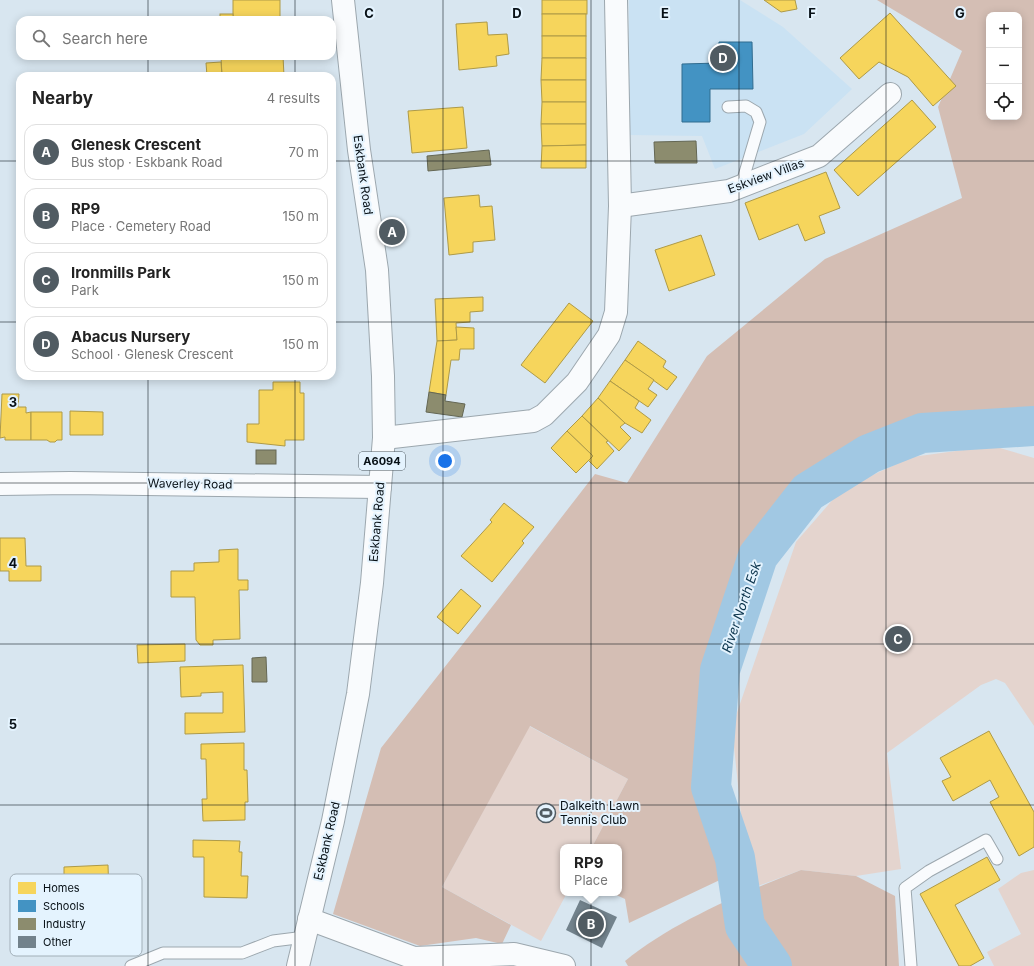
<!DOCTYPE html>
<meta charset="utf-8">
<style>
:root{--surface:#fff;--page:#f2f2f2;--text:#222;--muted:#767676;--line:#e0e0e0;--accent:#505b62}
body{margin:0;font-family:Inter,sans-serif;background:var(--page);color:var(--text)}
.controls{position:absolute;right:12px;top:12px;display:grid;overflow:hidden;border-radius:8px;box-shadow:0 2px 10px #0003}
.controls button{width:36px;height:36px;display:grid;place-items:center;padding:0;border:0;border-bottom:1px solid var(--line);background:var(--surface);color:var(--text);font:20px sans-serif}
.you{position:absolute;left:445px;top:461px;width:14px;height:14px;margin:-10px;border:3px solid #fff;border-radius:50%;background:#1a73e8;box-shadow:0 0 0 6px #1a73e833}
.badge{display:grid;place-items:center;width:26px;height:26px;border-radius:50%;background:var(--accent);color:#fff;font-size:13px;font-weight:700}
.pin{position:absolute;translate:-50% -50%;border:2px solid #fff;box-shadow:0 1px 4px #0006}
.popup{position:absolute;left:560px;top:844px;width:62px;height:52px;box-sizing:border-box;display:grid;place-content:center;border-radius:8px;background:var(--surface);filter:drop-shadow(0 1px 3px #0005);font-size:13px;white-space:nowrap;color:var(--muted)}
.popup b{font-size:15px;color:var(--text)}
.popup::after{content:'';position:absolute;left:50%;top:100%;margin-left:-8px;border:8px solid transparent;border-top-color:var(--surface)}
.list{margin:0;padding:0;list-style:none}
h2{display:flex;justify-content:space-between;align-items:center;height:52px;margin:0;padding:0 16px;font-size:17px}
h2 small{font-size:13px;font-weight:400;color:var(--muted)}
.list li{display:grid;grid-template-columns:26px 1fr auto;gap:12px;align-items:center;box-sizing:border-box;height:56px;margin:0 8px 8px;padding:0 8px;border:1px solid var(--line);border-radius:12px}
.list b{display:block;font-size:15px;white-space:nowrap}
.list p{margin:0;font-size:13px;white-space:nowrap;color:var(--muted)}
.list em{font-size:13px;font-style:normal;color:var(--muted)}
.icon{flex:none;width:22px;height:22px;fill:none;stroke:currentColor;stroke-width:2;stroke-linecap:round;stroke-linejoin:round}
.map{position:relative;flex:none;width:1034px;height:966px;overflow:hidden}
.search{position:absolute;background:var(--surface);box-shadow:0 2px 10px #0003;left:16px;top:16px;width:320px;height:44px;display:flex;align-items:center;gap:10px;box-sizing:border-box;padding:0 14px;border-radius:12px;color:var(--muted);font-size:15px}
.panel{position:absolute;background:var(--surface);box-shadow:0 2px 10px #0003;left:16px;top:72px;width:320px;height:308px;border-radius:12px}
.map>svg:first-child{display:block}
.built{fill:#cae2f3}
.green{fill:#e4d4ce}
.forest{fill:#d4beb4;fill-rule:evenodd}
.homes{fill:#f6d55c;stroke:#ae9a47}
.schools{fill:#4393c3;stroke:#316c8f}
.industry{fill:#8c8c6e;stroke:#646754}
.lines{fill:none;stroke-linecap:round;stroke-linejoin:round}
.river{stroke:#a1c8e3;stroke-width:40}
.building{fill:#72828c}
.service-casing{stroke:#9ca7ae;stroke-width:13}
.minor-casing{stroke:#9ca7ae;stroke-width:24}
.primary-casing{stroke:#9ca7ae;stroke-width:24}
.service{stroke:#f9fbfd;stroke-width:11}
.minor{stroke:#f9fbfd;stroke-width:22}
.primary{stroke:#f9fbfd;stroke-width:22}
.grid{fill:none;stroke:#071016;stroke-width:1;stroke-opacity:0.55}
.labels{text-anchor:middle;stroke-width:4;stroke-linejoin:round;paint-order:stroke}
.shield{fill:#e4f3fe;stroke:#49545c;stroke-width:1}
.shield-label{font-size:11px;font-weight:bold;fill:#071016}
.street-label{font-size:12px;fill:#071016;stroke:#e4f3fe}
.poi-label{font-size:12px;fill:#071016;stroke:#e4f3fe;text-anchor:start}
.water-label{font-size:13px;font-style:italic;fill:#0b344c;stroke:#e4f3fe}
.key{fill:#e4f3fe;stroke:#a2afb8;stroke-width:1}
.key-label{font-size:11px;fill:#071016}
.grid-label{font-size:13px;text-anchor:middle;font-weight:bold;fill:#071016;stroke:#e4f3fe;stroke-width:4;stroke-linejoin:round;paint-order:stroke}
</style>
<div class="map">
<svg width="1034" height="966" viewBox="0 0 1034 966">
<rect width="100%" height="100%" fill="#d8e6f0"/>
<path class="built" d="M629,0H740L783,27L852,89L804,134L715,169L702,136L629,135Z"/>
<g class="green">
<path d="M993,446L1034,458V726L1005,683L996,679L981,685L887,753L901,869L856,876L801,870L755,887L744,844L732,727L796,542L842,489L912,457Z"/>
<path d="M529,726L628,779L592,847H563V893H567L541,941L442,887Z"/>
<path d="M1034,870V966H994L987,952L1021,934L998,889L1021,873Z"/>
</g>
<g class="forest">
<path d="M877,0H1034V412L975,416L871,437L796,490L751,543L725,607L699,704L704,799L724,878L629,923L625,899L612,893H619V847H592L628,779L530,726L442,887L511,925L502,944L476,938L420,946L333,914L381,748L499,598L595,474L627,483L707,356L825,259L962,198L938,107L962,51ZM989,15H1019V117H989Z"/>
<path d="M801,870L856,876L895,896L899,966H628L625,961C672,922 744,892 801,870Z"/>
</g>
<g class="homes">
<rect x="233" y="0" width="47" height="20"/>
<rect x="542" y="0" width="45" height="14"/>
<path d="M764,0H795L797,9L781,12Z"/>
<path d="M890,13L956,86L933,106L908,77L879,62L859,79L840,58Z"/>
<rect x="220" y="14" width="13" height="6"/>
<rect x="542" y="14" width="44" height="22"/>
<path d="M487,22L488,35L507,34L509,54L496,56L497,66L459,70L456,24Z"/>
<rect x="542" y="36" width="44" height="22"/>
<path d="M221,56H283L284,76H222Z"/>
<path d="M542,58H586V80H541Z"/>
<path d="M221,62L222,76H207L206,63Z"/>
<path d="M541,80H586V102H542Z"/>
<path d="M912,100L936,127L858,196L834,170Z"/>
<path d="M542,102H586V124H541Z"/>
<path d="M463,107L467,148L412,153L408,111Z"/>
<path d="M541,124H586V145L542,146Z"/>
<path d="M586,145V168H541L542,146Z"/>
<path d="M826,172L840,208L819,216L825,233L805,241L798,224L759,240L745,203Z"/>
<path d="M479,195L480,207L492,206L495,240L473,242V252L449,255L444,198Z"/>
<path d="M701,235L715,275L669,291L655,250Z"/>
<path d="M483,297V311L470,312V322L456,323L457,340L437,341L435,299Z"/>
<path d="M569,303L593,321L545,383L521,365Z"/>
<path d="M456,327L474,328V349H460L459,360H451L446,395L429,392L437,341L457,340Z"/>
<path d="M638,341L666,361L663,367L677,377L667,390L625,360Z"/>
<path d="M625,360L654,380L648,389L657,395L648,407L610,381Z"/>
<path d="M610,381L639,401L635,408L651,420L642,433L625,423L598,398Z"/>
<path d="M273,382H300V393H304V440H285V446L247,442V424H259V390H273Z"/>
<path d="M2,394H19L18,407H26V413L31,412V440H5V437L0,438Z"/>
<path d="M598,398L625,423L620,427L631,438L619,451L582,416Z"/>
<path d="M70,411L103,412V435H70Z"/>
<path d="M31,412H62V440H57L55,442H50L47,440H31Z"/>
<path d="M582,416L608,441L606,442L614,451L597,469L588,460L593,456L567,431Z"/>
<path d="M567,431L593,456L576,473L551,448Z"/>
<path d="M504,503L534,527L522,541L524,543L492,582L461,556L492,522L490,520Z"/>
<path d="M0,538H25L26,566H41V581H9V571H0Z"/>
<path d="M238,549V580H248V590H239L240,639L213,640V645H200L196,640L195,597H171V571H194V563L219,562V550Z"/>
<path d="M461,589L481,606L458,634L437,617Z"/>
<path d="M185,644V661L138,663L137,645Z"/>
<path d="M243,665L245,732L185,734V713H223V692L201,693V696L181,697L180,667Z"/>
<path d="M989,731L1034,812V847L1019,856L990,802L999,797L990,780L953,801L942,781L951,777L940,758Z"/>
<path d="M244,743V770H247L248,802H245V820L203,821L202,799H207L206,759H201V744Z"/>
<path d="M193,840L240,841L239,852H242L241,876H248L247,898L204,897V857H193Z"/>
<path d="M987,857L1000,880L955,905L984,958L970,966H959L920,894Z"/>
<path d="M108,865L109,896L76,897L77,909L46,911L45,890L64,889V867Z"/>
<path d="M131,918V950L55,951V919Z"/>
</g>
<path class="schools" d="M719,42H752L753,89H710V122H682V64L719,63Z"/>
<g class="industry">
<path d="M696,141L697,163H655L654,142Z"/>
<path d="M489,150L491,165L428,171L427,156Z"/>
<path d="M429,392L446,395L445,401L465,404L462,417L426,412Z"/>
<rect x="256" y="450" width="20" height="14"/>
<path d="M266,657L267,682H252V658Z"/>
</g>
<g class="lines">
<path class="river" d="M772,966L745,926L735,858L711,787L720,670L758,556L808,492L869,454L922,433L1034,426"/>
</g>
<path class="building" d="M580,900L617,917L602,948L566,930Z"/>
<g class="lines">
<defs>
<g id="service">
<path d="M728,107L746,106L756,112L760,122L741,186"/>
<path d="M131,966L163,953H242L273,941L305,937"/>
<path d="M911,966L905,888L929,871L986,840L997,859"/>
</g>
<g id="minor">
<path d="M620,206L729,191L819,156L890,94"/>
<path d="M384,438L533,421L544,415L577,382L609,335L616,312L620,206L616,0"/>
<path d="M0,484L70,483L380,487"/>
<path d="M309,919L414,958L514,954L564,966"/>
</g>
<path id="primary" d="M298,966L333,821L358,694L372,583L384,438L383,376L377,270L359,150L343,0"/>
</defs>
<use href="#service" class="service-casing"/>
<use href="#minor" class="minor-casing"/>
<use href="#primary" class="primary-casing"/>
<use href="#service" class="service"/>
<use href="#minor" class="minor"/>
<use href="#primary" class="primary"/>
</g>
<path class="grid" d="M148,0V20M295,0V20M443,0V966M591,0V966M739,0V966M886,0V966M148,56V76M295,56V76M0,161H20M332,161H1034M0,322H20M332,322H1034M148,376V966M295,376V966M0,483H1034M0,644H1034M0,805H1034"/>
<defs>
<symbol id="stadium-ring" viewBox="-11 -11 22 22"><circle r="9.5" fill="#e4f3fe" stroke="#505b62" stroke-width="1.5"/><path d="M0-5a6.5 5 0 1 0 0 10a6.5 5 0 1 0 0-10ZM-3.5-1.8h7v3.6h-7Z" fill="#505b62"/></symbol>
</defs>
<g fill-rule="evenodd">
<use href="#stadium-ring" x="535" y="802" width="22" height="22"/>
</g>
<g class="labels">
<rect class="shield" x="359" y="452" width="46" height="18" rx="3"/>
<g class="shield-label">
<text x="382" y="465">A6094</text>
</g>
<g class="street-label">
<text transform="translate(363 175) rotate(82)" y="4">Eskbank Road</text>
<text transform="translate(766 176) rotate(-20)" y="4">Eskview Villas</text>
<text transform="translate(190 484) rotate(1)" y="4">Waverley Road</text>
<text transform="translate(377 522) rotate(-85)" y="4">Eskbank Road</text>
<text transform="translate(327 841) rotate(-77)" y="4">Eskbank Road</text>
</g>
<g class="poi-label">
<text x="560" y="810">Dalkeith Lawn<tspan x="560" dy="14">Tennis Club</tspan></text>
</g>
<g class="water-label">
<text transform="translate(741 607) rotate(-71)" y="5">River North Esk</text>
</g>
</g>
<rect x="10" y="874" width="132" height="82" rx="6" class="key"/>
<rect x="18" y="882" width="18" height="12" fill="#f6d55c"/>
<rect x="18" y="900" width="18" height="12" fill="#4393c3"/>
<rect x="18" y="918" width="18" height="12" fill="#8c8c6e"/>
<rect x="18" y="936" width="18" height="12" fill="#72828c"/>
<g class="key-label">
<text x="43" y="892">Homes</text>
<text x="43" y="910">Schools</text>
<text x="43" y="928">Industry</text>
<text x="43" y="946">Other</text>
</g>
<g class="grid-label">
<text x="369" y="18">C</text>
<text x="517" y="18">D</text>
<text x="665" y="18">E</text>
<text x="812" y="18">F</text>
<text x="960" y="18">G</text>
<text x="13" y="407">3</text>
<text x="13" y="568">4</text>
<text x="13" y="729">5</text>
</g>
</svg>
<div class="controls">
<button>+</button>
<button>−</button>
<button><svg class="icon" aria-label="locate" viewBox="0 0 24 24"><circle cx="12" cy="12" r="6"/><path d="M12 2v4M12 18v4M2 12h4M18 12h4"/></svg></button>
</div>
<div class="you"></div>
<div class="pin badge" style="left:392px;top:232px">A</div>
<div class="pin badge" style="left:591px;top:924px">B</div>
<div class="popup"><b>RP9</b>Place</div>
<div class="pin badge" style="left:898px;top:639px">C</div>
<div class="pin badge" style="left:723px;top:58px">D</div>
<div class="search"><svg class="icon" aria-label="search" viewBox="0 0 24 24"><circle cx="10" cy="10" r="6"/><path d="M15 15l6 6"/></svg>Search here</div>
<section class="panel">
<h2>Nearby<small>4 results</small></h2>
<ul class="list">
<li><span class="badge">A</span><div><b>Glenesk Crescent</b><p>Bus stop · Eskbank Road</p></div><em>70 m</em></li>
<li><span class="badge">B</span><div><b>RP9</b><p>Place · Cemetery Road</p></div><em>150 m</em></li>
<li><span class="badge">C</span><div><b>Ironmills Park</b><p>Park</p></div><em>150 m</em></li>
<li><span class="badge">D</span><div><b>Abacus Nursery</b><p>School · Glenesk Crescent</p></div><em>150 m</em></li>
</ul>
</section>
</div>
